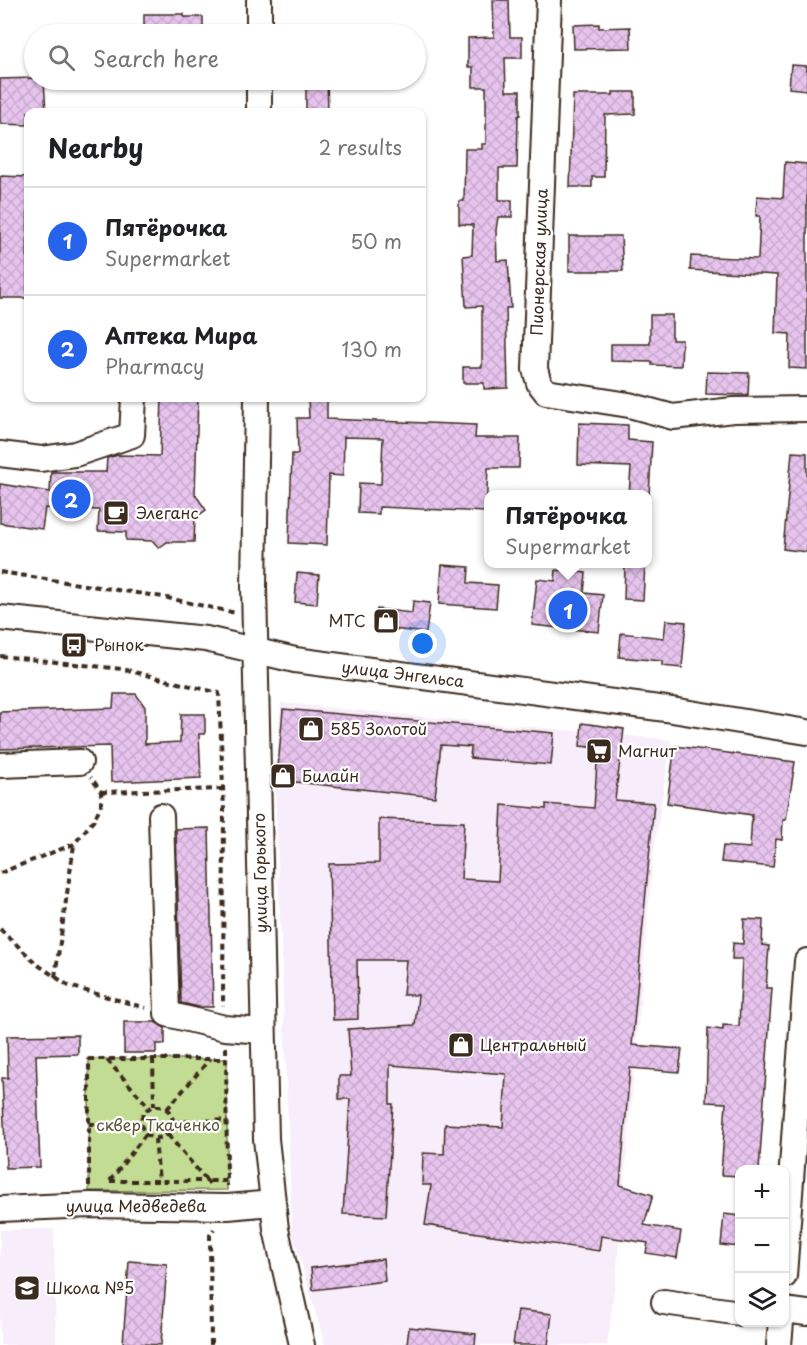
<!DOCTYPE html>
<meta charset="utf-8">
<style>
:root{--surface:#fff;--page:#f2f2f2;--text:#202124;--muted:#757577;--line:#e0e0e0;--accent:#2563eb}
body{margin:0;font-family:"Playpen Sans",sans-serif;background:var(--page);color:var(--text)}
.controls{position:absolute;right:18px;bottom:18px;display:grid;overflow:hidden;border-radius:12px;box-shadow:0 2px 4px #0004}
.controls button{width:54px;height:54px;display:grid;place-items:center;padding:0;border:0;border-bottom:2px solid var(--line);background:var(--surface);color:var(--text);font:30px sans-serif}
.you{position:absolute;left:423px;top:644px;width:21px;height:21px;margin:-15px;border:4px solid #fff;border-radius:50%;background:#1a73e8;box-shadow:0 0 0 9px #1a73e833}
.badge{display:grid;place-items:center;width:39px;height:39px;border-radius:50%;background:var(--accent);color:#fff;font-size:20px;font-weight:700}
.pin{position:absolute;translate:-50% -50%;border:3px solid #fff;box-shadow:0 2px 6px #0006}
.popup{position:absolute;left:484px;top:490px;width:168px;height:78px;box-sizing:border-box;display:grid;place-content:center;border-radius:12px;background:var(--surface);filter:drop-shadow(0 2px 4px #0005);font-size:20px;white-space:nowrap;color:var(--muted)}
.popup b{font-size:22px;color:var(--text)}
.popup::after{content:'';position:absolute;left:50%;top:100%;margin-left:-12px;border:12px solid transparent;border-top-color:var(--surface)}
.list{margin:0;padding:0;list-style:none}
h2{display:flex;justify-content:space-between;align-items:center;height:78px;margin:0;padding:0 24px;font-size:26px}
h2 small{font-size:20px;font-weight:400;color:var(--muted)}
.list li{display:grid;grid-template-columns:39px 1fr auto;gap:18px;align-items:center;box-sizing:border-box;height:108px;padding:0 24px;border-top:2px solid var(--line)}
.list b{display:block;font-size:22px;white-space:nowrap}
.list p{margin:0;font-size:20px;white-space:nowrap;color:var(--muted)}
.list em{font-size:20px;font-style:normal;color:var(--muted)}
.icon{flex:none;width:33px;height:33px;fill:none;stroke:currentColor;stroke-width:2;stroke-linecap:round;stroke-linejoin:round}
.map{position:relative;flex:none;width:807px;height:1345px;overflow:hidden}
.search{position:absolute;background:var(--surface);box-shadow:0 2px 4px #0004;left:24px;top:24px;width:402px;height:66px;display:flex;align-items:center;gap:15px;box-sizing:border-box;padding:0 21px;border-radius:33px;color:var(--muted);font-size:22px}
.panel{position:absolute;background:var(--surface);box-shadow:0 2px 4px #0004;left:24px;top:108px;width:402px;height:294px;border-radius:12px}
.map>svg:first-child{display:block}
.built{fill:#f8edfa}
.green{fill:#c3dc93;stroke:#7f8358;stroke-width:1.5}
.building{fill:url(#building-cross-hatch);stroke:#3b2a1e;stroke-width:1.5}
.lines{fill:none;stroke-linecap:round;stroke-linejoin:round}
.minor-casing{stroke:#3b2a1e;stroke-width:28}
.path{stroke:#3b2a1e;stroke-width:4;stroke-dasharray:6 4.5;stroke-linecap:butt}
.minor{stroke:#fff;stroke-width:24}
.labels{text-anchor:middle;stroke-width:4.5;stroke-linejoin:round;paint-order:stroke}
.street-label{font-size:16px;fill:#3b2a1e;stroke:#fff}
.poi-label{font-size:16px;fill:#3b2a1e;stroke:#fff;text-anchor:start}
.park-label{font-size:16px;fill:#5d563b;stroke:#fff}
</style>
<div class="map">
<svg width="807" height="1345" viewBox="0 0 807 1345">
<defs>
<pattern id="building-cross-hatch" width="8" height="8" patternUnits="userSpaceOnUse" patternTransform="scale(1.5)"><rect width="8" height="8" fill="#e7c4ee"/><path d="M0 0l8 8M0 8l8-8" fill="none" stroke="#c7a9cc"/></pattern>
</defs>
<rect width="100%" height="100%" fill="#fff"/>
<filter id="ink" filterUnits="userSpaceOnUse"><feTurbulence type="fractalNoise" baseFrequency=".0167" numOctaves="2"/><feDisplacementMap in="SourceGraphic" scale="12" xChannelSelector="R" yChannelSelector="G"/><feConvolveMatrix kernelMatrix="1 2 1 2 8 2 1 2 1" color-interpolation-filters="sRGB"/></filter>
<g filter="url(#ink)">
<g class="built">
<path d="M281,703L671,740L653,857L616,1277L607,1345H325L292,1231L275,783Z"/>
<path d="M54,1229L56,1345H0V1230Z"/>
</g>
<path class="green" d="M89,1059H227V1190L89,1191Z"/>
<g class="building">
<path d="M493,0H509L510,37H522V58H505L506,91H520V115L518,116L517,168H499V200H512V217H498L496,230L497,261L508,260L511,308H506L508,388L484,389V383H463V367H482V306L466,307L463,256L472,255L473,225L459,224V201H464L465,149H482V144H486V87H473V67H468V38L494,37Z"/>
<path d="M144,14H184V17H203V34H181V30L144,31Z"/>
<path d="M599,24V28L630,27L631,48L574,49L573,25Z"/>
<path d="M791,65L807,66V90L789,88Z"/>
<path d="M34,78L44,80L46,112H28V125L0,124V79Z"/>
<path d="M312,80H327L328,109H306V89H313Z"/>
<path d="M613,92H635V114L605,115L604,177H592V187H570L573,95H613Z"/>
<path d="M785,162L807,164V369L789,368L790,334L775,333L777,275L690,270L691,256L758,259L760,216H756L757,196L783,198Z"/>
<path d="M0,176L28,177L27,298H0Z"/>
<path d="M569,236H621L623,271H569Z"/>
<path d="M650,315H672V340H682L681,366L652,365V362L611,361V344H650Z"/>
<path d="M707,372L749,373L748,395L706,394Z"/>
<path d="M162,398H198L195,494L206,510L195,518L194,542H167L159,548L153,541L126,540V532L98,531L99,510L45,508L42,529L0,523V484L50,492L51,472H106L107,458L118,455L160,456Z"/>
<path d="M308,398H327V419L476,425L475,438H520L519,468H488L486,512L379,507V514L358,513L359,483L381,484L383,438L344,437L343,476L329,475L327,545L289,543L292,454H298L297,418H309Z"/>
<path d="M579,423L628,425V440L652,442L649,495H629L631,467L578,465Z"/>
<path d="M792,452L807,453V552L783,549Z"/>
<path d="M625,564H645L643,600L624,599Z"/>
<path d="M442,565L469,567L468,583L498,585L496,608L439,604Z"/>
<path d="M556,570L586,573L584,593L603,595L599,632L532,625L537,579L555,581Z"/>
<path d="M297,573L319,575L317,604L295,602Z"/>
<path d="M413,601L430,603L426,633L375,627L377,609L412,613Z"/>
<path d="M666,620L686,622L682,668L662,666V661L619,657L621,633L664,638Z"/>
<path d="M114,694H136L145,707V744L180,742L181,714H205V734H199L201,778L111,782L110,746L0,749V712L113,708Z"/>
<path d="M283,709L554,733L551,765L470,758L471,747L441,745L435,797L277,780Z"/>
<path d="M582,723L624,729L615,800L654,803L632,1045L682,1049L679,1072L630,1068L620,1185L653,1195L644,1225L681,1231L677,1258L646,1253L648,1243L601,1236L599,1251L425,1225L431,1185H422L423,1153L444,1154L445,1124L503,1127L506,1074L390,1065V1104H393L386,1216L343,1214L350,1099H339V1076H351L348,1029L415,1025L418,995H403L406,960H357L358,1019L333,1020L329,864L379,863V819L464,822L461,879L498,881L502,805L546,809V804L594,808L598,748L580,746Z"/>
<path d="M675,746L795,762L786,820H783L782,840L776,839L773,867L721,862L723,846L750,848L752,815L667,803Z"/>
<path d="M209,828L213,1007H199L181,1003L176,829Z"/>
<path d="M744,919L763,920L762,945L769,946L766,988H772L759,1170H740V1176L721,1175L726,1103L706,1102L708,1028L723,1030V1025L739,1026L742,959H732L733,943L743,944Z"/>
<path d="M124,1022H155L165,1028V1044H156V1053H124Z"/>
<path d="M78,1035V1054L36,1055L40,1167L6,1168L2,1078H8L7,1036Z"/>
<path d="M724,1214L740,1216V1247L721,1245Z"/>
<path d="M383,1259L385,1281L313,1290L311,1268Z"/>
<path d="M129,1261L167,1264L161,1345L123,1343Z"/>
<path d="M518,1310L552,1314L548,1345H513Z"/>
<path d="M409,1327L476,1334L475,1345H407Z"/>
</g>
<g class="lines">
<defs>
<g id="minor">
<path d="M549,0L535,369L539,383L546,392L629,405L673,417L733,410L807,409"/>
<path d="M259,34V0"/>
<path d="M259,112V80"/>
<path d="M257,398L254,587L266,1139L276,1229L302,1345"/>
<path d="M0,454L41,459L75,454L132,435L134,398"/>
<path d="M0,618L206,639L295,660L666,709L807,732"/>
<path d="M0,765L80,762"/>
<path d="M161,816L167,1014L225,1028L263,1031"/>
<path d="M0,1209L90,1205L228,1207L272,1203"/>
<path d="M784,1276L807,961"/>
<path d="M664,1302L740,1313"/>
<path d="M784,1310L807,1313"/>
<path d="M779,1345L781,1322"/>
</g>
</defs>
<use href="#minor" class="minor-casing"/>
<g class="path">
<path d="M0,572L163,597L236,613"/>
<path d="M0,656L122,669L219,693L224,810L223,1006"/>
<path d="M101,792L223,789"/>
<path d="M0,873L74,844L94,820L101,805V792L91,777"/>
<path d="M0,929L38,965L69,986L146,1008"/>
<path d="M55,977L74,845"/>
<path d="M226,1047L227,1186"/>
<path d="M153,1059L154,1106"/>
<path d="M107,1060L150,1108"/>
<circle cx="157" cy="1122" r="16"/>
<path d="M167,1109L210,1059"/>
<path d="M174,1122L227,1120"/>
<path d="M89,1124H141"/>
<path d="M168,1135L207,1181H227"/>
<path d="M155,1139L159,1181"/>
<path d="M110,1181H207L212,1187"/>
<path d="M110,1181L146,1134"/>
<path d="M89,1186V1059H227"/>
<path d="M211,1345L210,1235L214,1229"/>
</g>
<use href="#minor" class="minor"/>
</g>
</g>
<defs>
<symbol id="cafe-square" viewBox="-11 -11 22 22"><rect x="-9" y="-9" width="18" height="18" rx="4" fill="#3b2a1e" stroke="#fff"/><path d="M-5.5-4.5H6V0H3Q3 3.5 0 3.5H-2.5Q-5.5 3.5-5.5 0ZM3-3.2v2h1.7v-2ZM-6 4.5H4V6H-6Z" fill="#fff"/></symbol>
<symbol id="shop-square" viewBox="-11 -11 22 22"><rect x="-9" y="-9" width="18" height="18" rx="4" fill="#3b2a1e" stroke="#fff"/><path d="M-5-2.5h2.3a2.7 3.5 0 0 1 5.4 0H5L5.5 6h-11ZM-1.5-2.5h3a1.5 2.3 0 0 0-3 0Z" fill="#fff"/></symbol>
<symbol id="bus-square" viewBox="-11 -11 22 22"><rect x="-9" y="-9" width="18" height="18" rx="4" fill="#3b2a1e" stroke="#fff"/><path d="M-5-6H5V4H4V6H2V4H-2V6H-4V4H-5ZM-3.5-4V0h7V-4ZM-3.5 1.2v1.5H-2V1.2ZM2 1.2v1.5H3.5V1.2Z" fill="#fff"/></symbol>
<symbol id="supermarket-square" viewBox="-11 -11 22 22"><rect x="-9" y="-9" width="18" height="18" rx="4" fill="#3b2a1e" stroke="#fff"/><path d="M-6-5.5h2.5l.6 2H6L4.5 2H-2.5L-4.4-4H-6ZM-1.5 3.2a1.3 1.3 0 1 0 .1 0ZM3 3.2a1.3 1.3 0 1 0 .1 0Z" fill="#fff"/></symbol>
<symbol id="school-square" viewBox="-11 -11 22 22"><rect x="-9" y="-9" width="18" height="18" rx="4" fill="#3b2a1e" stroke="#fff"/><path d="M0-5L7-2L0 1L-7-2ZM-4 1L0 2.5L4 1V4Q0 6-4 4Z" fill="#fff"/></symbol>
</defs>
<g fill-rule="evenodd">
<use href="#cafe-square" x="101" y="498" width="30" height="30"/>
<use href="#shop-square" x="371" y="606" width="30" height="30"/>
<use href="#bus-square" x="59" y="630" width="30" height="30"/>
<use href="#shop-square" x="296" y="714" width="30" height="30"/>
<use href="#supermarket-square" x="584" y="736" width="30" height="30"/>
<use href="#shop-square" x="268" y="761" width="30" height="30"/>
<use href="#shop-square" x="446" y="1030" width="30" height="30"/>
<use href="#school-square" x="12" y="1273" width="30" height="30"/>
</g>
<g class="labels">
<g class="street-label">
<text transform="translate(539 262) rotate(-88)" y="6">Пионерская улица</text>
<text transform="translate(403 674) rotate(7)" y="6">улица Энгельса</text>
<text transform="translate(260 873) rotate(-91)" y="6">улица Горького</text>
<text x="136" y="1212">улица Медведева</text>
</g>
<g class="poi-label">
<text x="136" y="519">Элеганс</text>
<text x="366" y="627" text-anchor="end">МТС</text>
<text x="94" y="651">Рынок</text>
<text x="330" y="735">585 Золотой</text>
<text x="618" y="757">Магнит</text>
<text x="302" y="782">Билайн</text>
<text x="480" y="1051">Центральный</text>
<text x="46" y="1294">Школа №5</text>
</g>
<g class="park-label">
<text x="158" y="1131">сквер Ткаченко</text>
</g>
</g>
</svg>
<div class="controls">
<button>+</button>
<button>−</button>
<button><svg class="icon" aria-label="layers" viewBox="0 0 24 24"><path d="M12 4l9 5-9 5-9-5zM3 14l9 5 9-5"/></svg></button>
</div>
<div class="you"></div>
<div class="pin badge" style="left:568px;top:610px">1</div>
<div class="popup"><b>Пятёрочка</b>Supermarket</div>
<div class="pin badge" style="left:71px;top:499px">2</div>
<div class="search"><svg class="icon" aria-label="search" viewBox="0 0 24 24"><circle cx="10" cy="10" r="6"/><path d="M15 15l6 6"/></svg>Search here</div>
<section class="panel">
<h2>Nearby<small>2 results</small></h2>
<ul class="list">
<li><span class="badge">1</span><div><b>Пятёрочка</b><p>Supermarket</p></div><em>50 m</em></li>
<li><span class="badge">2</span><div><b>Аптека Мира</b><p>Pharmacy</p></div><em>130 m</em></li>
</ul>
</section>
</div>
